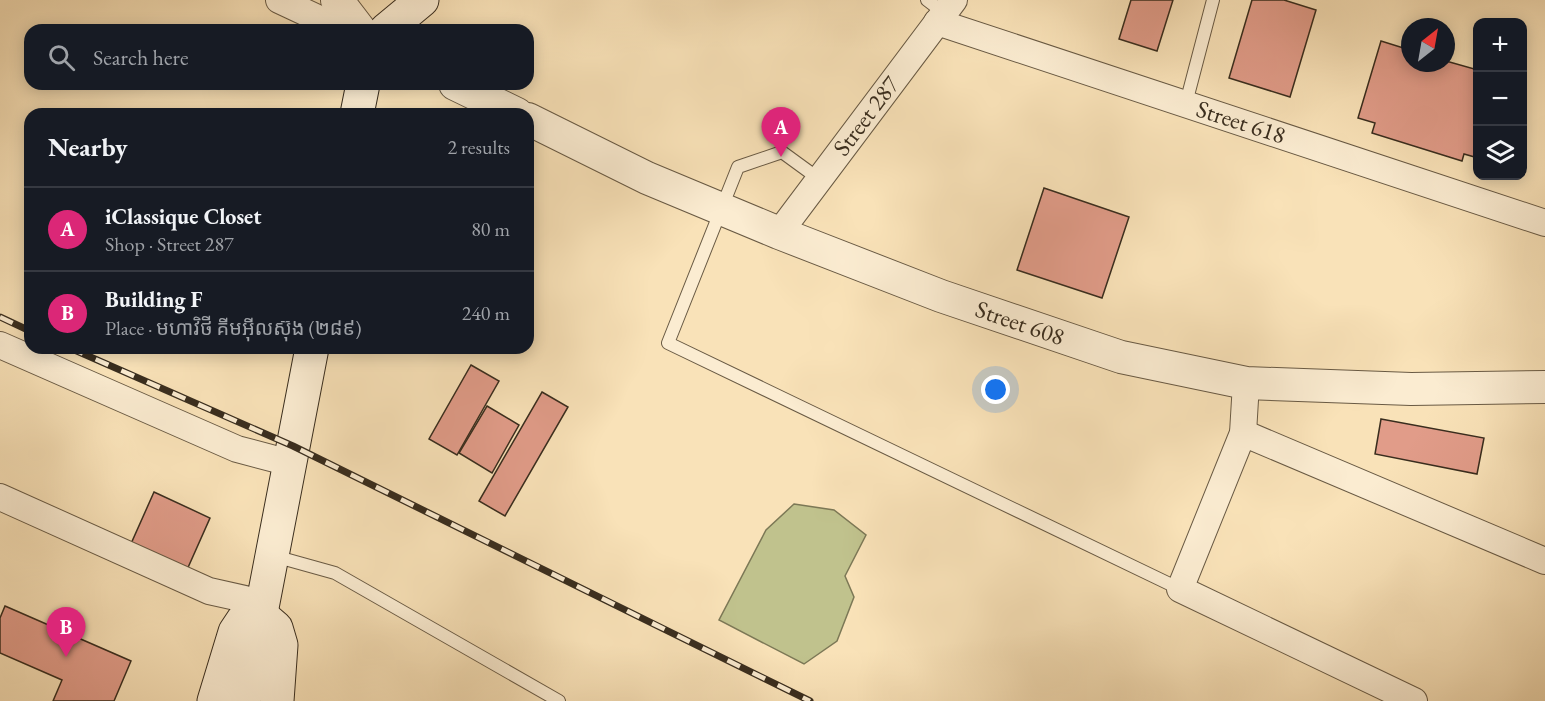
<!DOCTYPE html>
<meta charset="utf-8">
<style>
:root{--surface:#171b24;--page:#242831;--text:#f1f3f6;--muted:#9ea1a6;--line:#363941;--accent:#db2777}
body{margin:0;font-family:"EB Garamond","Noto Sans Khmer",serif;background:var(--page);color:var(--text)}
.controls{position:absolute;right:18px;top:18px;display:grid;overflow:hidden;border-radius:12px;box-shadow:0 3px 15px #0003}
.controls button{width:54px;height:54px;display:grid;place-items:center;padding:0;border:0;border-bottom:2px solid var(--line);background:var(--surface);color:var(--text);font:30px sans-serif}
.compass{position:absolute;left:1401px;top:18px;width:54px;height:54px;border-radius:50%;background:var(--surface);box-shadow:0 3px 15px #0003;rotate:31deg}
.you{position:absolute;left:996px;top:390px;width:21px;height:21px;margin:-15px;border:4px solid #fff;border-radius:50%;background:#1a73e8;box-shadow:0 0 0 9px #1a73e833}
.badge{display:grid;place-items:center;width:39px;height:39px;border-radius:50%;background:var(--accent);color:#fff;font-size:20px;font-weight:700}
.pin{position:absolute;translate:-50% -50px;filter:drop-shadow(0 2px 3px #0008)}
.pin::after{content:'';position:absolute;top:32px;width:21px;height:18px;background:inherit;clip-path:polygon(0 0,100% 0,50% 100%)}
.list{margin:0;padding:0;list-style:none}
h2{display:flex;justify-content:space-between;align-items:center;height:78px;margin:0;padding:0 24px;font-size:26px}
h2 small{font-size:20px;font-weight:400;color:var(--muted)}
.list li{display:grid;grid-template-columns:39px 1fr auto;gap:18px;align-items:center;box-sizing:border-box;height:84px;padding:0 24px;border-top:2px solid var(--line)}
.list b{display:block;font-size:22px;white-space:nowrap}
.list p{margin:0;font-size:20px;white-space:nowrap;color:var(--muted)}
.list em{font-size:20px;font-style:normal;color:var(--muted)}
.icon{flex:none;width:33px;height:33px;fill:none;stroke:currentColor;stroke-width:2;stroke-linecap:round;stroke-linejoin:round}
.map{position:relative;flex:none;width:1545px;height:701px;overflow:hidden}
.search{position:absolute;background:var(--surface);box-shadow:0 3px 15px #0003;left:24px;top:24px;width:510px;height:66px;display:flex;align-items:center;gap:15px;box-sizing:border-box;padding:0 21px;border-radius:18px;color:var(--muted);font-size:22px}
.panel{position:absolute;background:var(--surface);box-shadow:0 3px 15px #0003;left:24px;top:108px;width:510px;height:246px;border-radius:18px}
.map>svg:first-child{display:block}
.green{fill:#c0c28d;stroke:#7c7856;stroke-width:1.5}
.building{fill:#e19c89;stroke:#392d1e;stroke-width:1.5}
.lines{fill:none;stroke-linecap:round;stroke-linejoin:round}
.service-casing{stroke:#695a44;stroke-width:14}
.minor-casing{stroke:#695a44;stroke-width:28}
.tertiary-casing{stroke:#695a44;stroke-width:34}
.secondary-casing{stroke:#392d1e;stroke-width:35}
.service{stroke:#fbecd1;stroke-width:12}
.minor{stroke:#fbecd1;stroke-width:26}
.tertiary{stroke:#fbecd1;stroke-width:32}
.secondary{stroke:#fbecd1;stroke-width:33}
.rail-casing{stroke:#392d1e;stroke-width:7}
.rail{stroke:#fbecd1;stroke-width:4.5;stroke-dasharray:14;stroke-linecap:butt}
.labels{text-anchor:middle;stroke-width:5;stroke-linejoin:round;paint-order:stroke}
.street-label{font-size:24px;fill:#392d1e;stroke:#fbecd1}
</style>
<div class="map">
<svg width="1545" height="701" viewBox="0 0 1545 701">
<rect width="100%" height="100%" fill="#f9e2b8"/>
<filter id="stains"><feTurbulence type="fractalNoise" baseFrequency=".00333" numOctaves="4"/><feColorMatrix values="0 0 0 0 .2 0 0 0 0 .09 0 0 0 0 .02 0 0 0 .5 -.17"/></filter>
<radialGradient id="worn" r=".72"><stop offset=".6" stop-color="#630" stop-opacity="0"/><stop offset="1" stop-color="#630" stop-opacity=".3"/></radialGradient>
<path class="green" d="M794,504L834,510L866,535L845,576L854,597L837,641L804,664L719,620L766,530Z"/>
<g class="building">
<path d="M1131,0H1173L1157,51L1119,39Z"/>
<path d="M1252,0H1284L1316,10L1290,97L1229,78Z"/>
<path d="M1381,41L1410,50V63H1446V61L1478,70V158L1464,154L1462,161L1372,133L1375,123L1358,118Z"/>
<path d="M1044,188L1129,217L1102,298L1017,270Z"/>
<path d="M471,365L499,381L457,455L429,439Z"/>
<path d="M542,392L568,407L505,516L479,501Z"/>
<path d="M487,406L519,425L492,473L459,453Z"/>
<path d="M1381,419L1484,438L1477,474L1375,454Z"/>
<path d="M154,492L210,518L186,572L130,546Z"/>
<path d="M5,606L131,661L114,701H53L62,680L0,653V618Z"/>
</g>
<g class="lines">
<defs>
<g id="service">
<path d="M927,0L944,13"/>
<path d="M1186,103L1213,0"/>
<path d="M819,179L782,152L738,167L668,343L1180,589"/>
<path d="M274,556L335,573L559,701"/>
</g>
<g id="minor">
<path d="M279,0L343,30"/>
<path d="M937,22L1545,223"/>
<path d="M779,233L954,0"/>
<path d="M0,345L237,449L290,463"/>
<path d="M1246,383L1243,433L1180,589L1414,701"/>
<path d="M1243,433L1545,561"/>
<path d="M0,497L209,591L263,603"/>
</g>
<g id="tertiary">
<path d="M337,0L360,30"/>
<path d="M455,84L517,114"/>
<path d="M528,119L647,178L779,233L941,296L1121,357L1246,383L1411,389L1545,387"/>
</g>
<g id="secondary">
<path d="M386,30L422,0"/>
<path d="M357,114L363,84"/>
<path d="M261,615L276,628L281,645L277,701"/>
<path d="M214,701L235,632L243,620L261,615"/>
<path d="M244,701L312,348"/>
</g>
</defs>
<use href="#service" class="service-casing"/>
<use href="#minor" class="minor-casing"/>
<use href="#tertiary" class="tertiary-casing"/>
<use href="#secondary" class="secondary-casing"/>
<use href="#service" class="service"/>
<use href="#minor" class="minor"/>
<use href="#tertiary" class="tertiary"/>
<use href="#secondary" class="secondary"/>
<defs>
<g id="rail">
<path d="M0,317L30,331"/>
<path d="M70,348L293,446L810,701"/>
</g>
</defs>
<use href="#rail" class="rail-casing"/>
<use href="#rail" class="rail"/>
</g>
<g class="labels">
<g class="street-label">
<text transform="translate(866 116) rotate(-53)" y="8">Street 287</text>
<text transform="translate(1241 122) rotate(18)" y="8">Street 618</text>
<text transform="translate(1020 323) rotate(19)" y="8">Street 608</text>
</g>
</g>
<rect width="100%" height="100%" filter="url(#stains)"/>
<rect width="100%" height="100%" fill="url(#worn)"/>
</svg>
<div class="controls">
<button>+</button>
<button>−</button>
<button><svg class="icon" aria-label="layers" viewBox="0 0 24 24"><path d="M12 4l9 5-9 5-9-5zM3 14l9 5 9-5"/></svg></button>
</div>
<svg class="compass" viewBox="-18 -18 36 36"><path d="M0-13l5 13h-10z" fill="#e53935"/><path d="M0 13l5-13h-10z" fill="#9ea1a6"/></svg>
<div class="you"></div>
<div class="pin badge" style="left:781px;top:157px">A</div>
<div class="pin badge" style="left:66px;top:657px">B</div>
<div class="search"><svg class="icon" aria-label="search" viewBox="0 0 24 24"><circle cx="10" cy="10" r="6"/><path d="M15 15l6 6"/></svg>Search here</div>
<section class="panel">
<h2>Nearby<small>2 results</small></h2>
<ul class="list">
<li><span class="badge">A</span><div><b>iClassique Closet</b><p>Shop · Street 287</p></div><em>80 m</em></li>
<li><span class="badge">B</span><div><b>Building F</b><p>Place · មហាវិថី គីមអ៊ីលស៊ុង (២៨៩)</p></div><em>240 m</em></li>
</ul>
</section>
</div>
